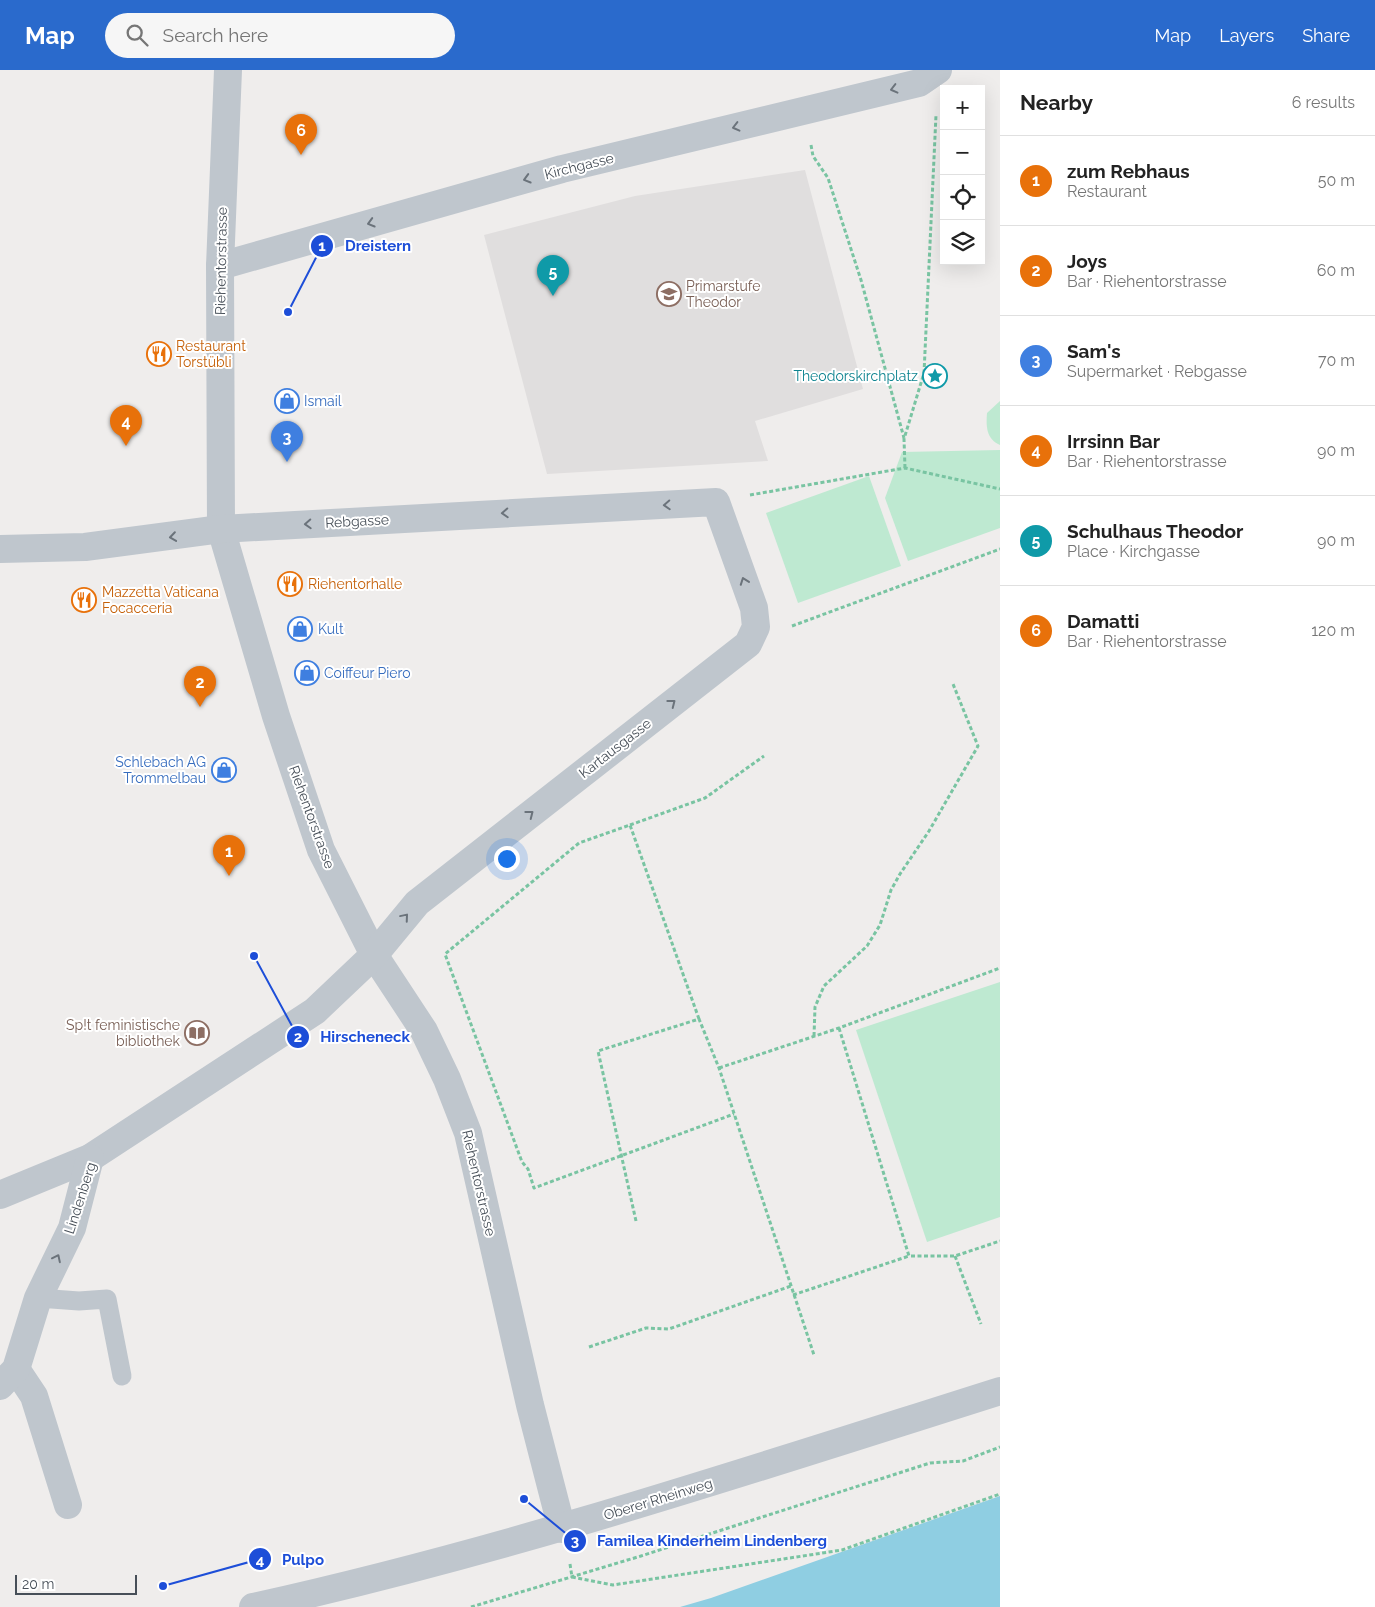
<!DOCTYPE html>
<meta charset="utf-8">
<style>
:root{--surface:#fff;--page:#f6f6f6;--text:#222;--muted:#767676;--line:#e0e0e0;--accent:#2a6acc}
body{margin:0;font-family:Raleway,sans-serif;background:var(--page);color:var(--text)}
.controls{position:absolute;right:15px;top:15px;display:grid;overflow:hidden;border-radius:0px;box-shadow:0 5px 20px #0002}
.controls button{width:45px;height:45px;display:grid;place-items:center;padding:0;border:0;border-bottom:1px solid var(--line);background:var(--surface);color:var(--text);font:25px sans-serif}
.scale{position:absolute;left:15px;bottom:12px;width:122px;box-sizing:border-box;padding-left:5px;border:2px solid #474f58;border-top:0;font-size:14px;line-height:18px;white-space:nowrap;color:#474f58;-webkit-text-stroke:4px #fff;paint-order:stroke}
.you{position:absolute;left:506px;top:788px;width:18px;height:18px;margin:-12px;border:4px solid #fff;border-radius:50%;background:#1a73e8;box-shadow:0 0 0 8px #1a73e833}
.badge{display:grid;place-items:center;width:32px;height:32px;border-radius:50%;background:var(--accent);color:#fff;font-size:16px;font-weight:700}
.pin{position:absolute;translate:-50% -41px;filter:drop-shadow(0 1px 2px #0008)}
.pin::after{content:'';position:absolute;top:26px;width:18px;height:15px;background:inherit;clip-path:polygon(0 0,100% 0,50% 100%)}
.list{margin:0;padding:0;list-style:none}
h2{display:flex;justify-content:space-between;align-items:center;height:65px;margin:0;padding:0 20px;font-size:21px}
h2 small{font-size:16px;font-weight:400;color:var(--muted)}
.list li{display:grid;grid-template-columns:32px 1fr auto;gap:15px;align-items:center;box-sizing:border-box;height:90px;padding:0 20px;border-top:1px solid var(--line)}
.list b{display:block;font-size:19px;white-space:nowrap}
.list p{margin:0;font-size:16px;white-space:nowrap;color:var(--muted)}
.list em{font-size:16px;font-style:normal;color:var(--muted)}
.icon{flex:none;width:28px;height:28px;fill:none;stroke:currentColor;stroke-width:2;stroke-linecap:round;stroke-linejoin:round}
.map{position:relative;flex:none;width:1000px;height:1537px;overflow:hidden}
header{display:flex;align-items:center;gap:30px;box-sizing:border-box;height:70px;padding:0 25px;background:var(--accent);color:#fff}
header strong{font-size:24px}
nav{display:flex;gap:28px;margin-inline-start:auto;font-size:18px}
.search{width:350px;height:45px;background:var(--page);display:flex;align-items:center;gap:12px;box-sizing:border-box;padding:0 18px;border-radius:28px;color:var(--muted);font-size:19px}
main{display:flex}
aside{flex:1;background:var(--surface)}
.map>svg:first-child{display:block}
.education{fill:#e0dede}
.green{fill:#bee9d1}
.water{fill:#8fcee2}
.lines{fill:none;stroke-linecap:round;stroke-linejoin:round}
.path{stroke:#79c4a2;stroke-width:3;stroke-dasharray:4 2.5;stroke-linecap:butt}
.lane{stroke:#bfc6cd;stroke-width:19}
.street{stroke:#bfc6cd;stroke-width:28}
.oneway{stroke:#6b737b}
.labels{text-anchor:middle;stroke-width:4;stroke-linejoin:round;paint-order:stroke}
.street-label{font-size:14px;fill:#474f58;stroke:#fff}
.education-label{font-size:14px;fill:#785e54;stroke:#fff;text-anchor:start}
.food-label{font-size:14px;fill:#c56008;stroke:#fff;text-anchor:start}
.culture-label{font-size:14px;fill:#0d838f;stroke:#fff;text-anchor:end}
.shop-label{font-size:14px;fill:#366cbe;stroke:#fff;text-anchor:start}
.leader{fill:none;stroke:#1d4ed8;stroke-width:2}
.callout-dot{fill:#1d4ed8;stroke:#fff;stroke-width:2}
.mark-label{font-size:15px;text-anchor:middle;font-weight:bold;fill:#fff}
.callout-label{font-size:15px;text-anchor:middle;font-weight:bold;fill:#1d4ed8;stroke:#fff;stroke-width:4;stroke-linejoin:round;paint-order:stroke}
</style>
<header>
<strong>Map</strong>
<div class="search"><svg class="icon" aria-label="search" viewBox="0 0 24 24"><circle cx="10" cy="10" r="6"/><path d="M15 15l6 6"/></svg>Search here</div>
<nav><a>Map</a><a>Layers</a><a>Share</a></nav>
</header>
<main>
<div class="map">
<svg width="1000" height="1537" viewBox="0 0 1000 1537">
<rect width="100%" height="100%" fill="#efedec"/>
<path class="education" d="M805,100L863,319L755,351L768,391L547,404L484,165L635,126Z"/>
<g class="green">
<path d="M1000,331V375C986,369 986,356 987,343Z"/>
<path d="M1000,380V458L908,491L885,428L902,382Z"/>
<path d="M869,406L901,496L798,533L766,443Z"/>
<path d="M1000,912V1147L927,1172L856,960Z"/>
</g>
<path class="water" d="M1000,1426V1537H680L711,1528Z"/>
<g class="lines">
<g class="path">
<path d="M811,75L813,86L828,108L861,210L904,368"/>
<path d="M905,398L904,369L924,303L936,45"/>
<path d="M750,425L905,398L1000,419"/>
<path d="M792,556L1000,479"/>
<path d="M630,755L705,728L764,686"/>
<path d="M699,949L630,755L579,773L445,884L522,1092L528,1099L534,1118L734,1044"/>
<path d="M839,958L909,1186H955L1000,1171"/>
<path d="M814,966L815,937L824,916L867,876L880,855L891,820L900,804L929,761L978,676L953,614"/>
<path d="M719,998L839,958L1000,898"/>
<path d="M636,1151L598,981L699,949L719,998L814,1285"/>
<path d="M955,1186L981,1254"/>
<path d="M793,1225L909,1186"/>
<path d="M589,1277L646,1258L669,1259L791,1216"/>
<path d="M570,1494L572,1507L613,1515L842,1480L1000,1424"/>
<path d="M471,1537L641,1486L930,1393L963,1391L1000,1377"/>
</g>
<path class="lane" d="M38,1228L79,1231L107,1229L122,1306"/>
<g class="street">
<path d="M228,0L220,196L221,459L276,646L321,780L374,885L424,961L447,1009L468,1063L530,1335L562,1459"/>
<path d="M220,196L562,99L919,13L938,0"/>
<path d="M0,479L85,477L221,459L716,432L754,538L756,557L748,574L417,833L374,885L315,941L90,1088L0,1125"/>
<path d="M16,1299L34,1326L68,1435"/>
<path d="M0,1316L16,1299L38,1228L72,1158L90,1088"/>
<path d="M253,1537C507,1481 753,1399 1000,1321"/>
</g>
</g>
<defs><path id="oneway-chevron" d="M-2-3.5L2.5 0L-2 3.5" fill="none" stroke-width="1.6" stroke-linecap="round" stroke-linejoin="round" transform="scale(1.25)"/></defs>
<g class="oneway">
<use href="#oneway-chevron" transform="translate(894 19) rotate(166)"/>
<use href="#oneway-chevron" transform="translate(736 57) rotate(166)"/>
<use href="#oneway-chevron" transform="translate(527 109) rotate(164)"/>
<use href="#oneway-chevron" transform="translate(371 153) rotate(164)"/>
<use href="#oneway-chevron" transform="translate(667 435) rotate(177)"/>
<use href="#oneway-chevron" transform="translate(505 443) rotate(177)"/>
<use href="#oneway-chevron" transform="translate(308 454) rotate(177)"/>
<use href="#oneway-chevron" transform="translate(173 467) rotate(172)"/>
<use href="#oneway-chevron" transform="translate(744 511) rotate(-110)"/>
<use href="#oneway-chevron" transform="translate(672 633) rotate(-38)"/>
<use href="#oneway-chevron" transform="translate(530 744) rotate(-38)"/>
<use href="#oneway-chevron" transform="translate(405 847) rotate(-50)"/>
<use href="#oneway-chevron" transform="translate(57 1188) rotate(-64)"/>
</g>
<defs>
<symbol id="school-ring" viewBox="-11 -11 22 22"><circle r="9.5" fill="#fff" stroke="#8d6e63" stroke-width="1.5"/><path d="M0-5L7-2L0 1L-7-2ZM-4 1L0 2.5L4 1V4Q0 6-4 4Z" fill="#8d6e63"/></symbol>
<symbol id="restaurant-ring" viewBox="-11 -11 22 22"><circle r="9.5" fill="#fff" stroke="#e8710a" stroke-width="1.5"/><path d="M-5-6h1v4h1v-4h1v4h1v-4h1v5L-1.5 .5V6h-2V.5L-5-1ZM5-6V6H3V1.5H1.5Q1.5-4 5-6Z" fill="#e8710a"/></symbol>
<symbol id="sight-ring" viewBox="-11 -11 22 22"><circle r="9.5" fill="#fff" stroke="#0f9aa8" stroke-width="1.5"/><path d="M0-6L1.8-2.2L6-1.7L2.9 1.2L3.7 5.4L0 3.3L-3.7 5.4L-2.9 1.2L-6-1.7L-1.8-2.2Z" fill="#0f9aa8"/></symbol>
<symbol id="shop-ring" viewBox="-11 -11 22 22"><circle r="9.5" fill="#fff" stroke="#3f7fe0" stroke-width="1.5"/><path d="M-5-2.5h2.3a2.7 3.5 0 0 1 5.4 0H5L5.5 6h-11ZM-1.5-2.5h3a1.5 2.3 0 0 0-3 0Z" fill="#3f7fe0"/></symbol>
<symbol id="library-ring" viewBox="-11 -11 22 22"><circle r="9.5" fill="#fff" stroke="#8d6e63" stroke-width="1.5"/><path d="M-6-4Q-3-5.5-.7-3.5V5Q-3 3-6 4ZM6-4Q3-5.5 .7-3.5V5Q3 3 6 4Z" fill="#8d6e63"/></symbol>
</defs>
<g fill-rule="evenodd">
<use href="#school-ring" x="655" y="210" width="28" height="28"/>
<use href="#restaurant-ring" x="145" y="270" width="28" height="28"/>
<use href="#sight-ring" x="921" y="292" width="28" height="28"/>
<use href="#shop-ring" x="273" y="317" width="28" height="28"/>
<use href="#restaurant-ring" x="276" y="500" width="28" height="28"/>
<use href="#restaurant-ring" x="70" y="516" width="28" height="28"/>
<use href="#shop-ring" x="286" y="545" width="28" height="28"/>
<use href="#shop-ring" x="293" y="589" width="28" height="28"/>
<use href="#shop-ring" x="210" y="686" width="28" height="28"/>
<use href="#library-ring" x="183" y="949" width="28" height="28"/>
</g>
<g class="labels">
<g class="street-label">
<text transform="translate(579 96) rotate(-14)" y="5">Kirchgasse</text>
<text transform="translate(221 191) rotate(-89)" y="5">Riehentorstrasse</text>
<text transform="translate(357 451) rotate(-3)" y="5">Rebgasse</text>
<text transform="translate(615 678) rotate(-38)" y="5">Kartausgasse</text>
<text transform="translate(312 747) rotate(70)" y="5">Riehentorstrasse</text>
<text transform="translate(479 1113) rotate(77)" y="5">Riehentorstrasse</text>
<text transform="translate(80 1128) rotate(-72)" y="5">Lindenberg</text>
<text transform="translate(658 1429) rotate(-17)" y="5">Oberer Rheinweg</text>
</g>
<g class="education-label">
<text x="686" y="221">Primarstufe<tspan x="686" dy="16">Theodor</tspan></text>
<text x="180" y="960" text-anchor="end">Sp!t feministische<tspan x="180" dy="16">bibliothek</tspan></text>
</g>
<g class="food-label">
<text x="176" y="281">Restaurant<tspan x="176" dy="16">Torstübli</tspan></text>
<text x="308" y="519">Riehentorhalle</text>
<text x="102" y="527">Mazzetta Vaticana<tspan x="102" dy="16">Focacceria</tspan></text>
</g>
<g class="culture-label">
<text x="918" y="311">Theodorskirchplatz</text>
</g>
<g class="shop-label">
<text x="304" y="336">Ismail</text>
<text x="318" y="564">Kult</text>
<text x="324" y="608">Coiffeur Piero</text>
<text x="206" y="697" text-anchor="end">Schlebach AG<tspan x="206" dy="16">Trommelbau</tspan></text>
</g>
</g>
<path class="leader" d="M288 242L322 176M254 886L298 967M524 1429L575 1471M163 1516L260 1489"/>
<g class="callout-dot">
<circle cx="288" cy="242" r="5"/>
<circle cx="254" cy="886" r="5"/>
<circle cx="524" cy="1429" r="5"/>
<circle cx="163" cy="1516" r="5"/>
<circle cx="322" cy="176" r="12"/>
<circle cx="298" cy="967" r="12"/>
<circle cx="575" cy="1471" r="12"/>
<circle cx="260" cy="1489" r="12"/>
</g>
<g class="mark-label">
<text x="322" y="181">1</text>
<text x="298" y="972">2</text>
<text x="575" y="1476">3</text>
<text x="260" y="1495">4</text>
</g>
<g class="callout-label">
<text x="378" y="181">Dreistern</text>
<text x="365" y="972">Hirscheneck</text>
<text x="712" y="1476">Familea Kinderheim Lindenberg</text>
<text x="303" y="1495">Pulpo</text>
</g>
</svg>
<div class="controls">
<button>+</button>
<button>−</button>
<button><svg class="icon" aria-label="locate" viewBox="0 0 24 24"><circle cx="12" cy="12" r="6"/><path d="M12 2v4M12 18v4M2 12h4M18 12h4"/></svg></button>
<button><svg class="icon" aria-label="layers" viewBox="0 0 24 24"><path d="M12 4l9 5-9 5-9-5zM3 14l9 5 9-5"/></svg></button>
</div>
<div class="scale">20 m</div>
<div class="you"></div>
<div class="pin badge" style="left:229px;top:806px;background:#e8710a">1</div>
<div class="pin badge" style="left:200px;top:637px;background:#e8710a">2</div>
<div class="pin badge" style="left:287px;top:392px;background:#3f7fe0">3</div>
<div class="pin badge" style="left:126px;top:376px;background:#e8710a">4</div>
<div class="pin badge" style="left:553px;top:226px;background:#0f9aa8">5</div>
<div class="pin badge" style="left:301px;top:85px;background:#e8710a">6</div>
</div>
<aside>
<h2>Nearby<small>6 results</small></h2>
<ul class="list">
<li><span class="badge" style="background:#e8710a">1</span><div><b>zum Rebhaus</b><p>Restaurant</p></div><em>50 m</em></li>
<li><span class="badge" style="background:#e8710a">2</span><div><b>Joys</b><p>Bar · Riehentorstrasse</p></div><em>60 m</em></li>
<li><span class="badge" style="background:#3f7fe0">3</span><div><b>Sam's</b><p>Supermarket · Rebgasse</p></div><em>70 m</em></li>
<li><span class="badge" style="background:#e8710a">4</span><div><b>Irrsinn Bar</b><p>Bar · Riehentorstrasse</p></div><em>90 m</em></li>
<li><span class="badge" style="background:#0f9aa8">5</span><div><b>Schulhaus Theodor</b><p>Place · Kirchgasse</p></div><em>90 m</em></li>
<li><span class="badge" style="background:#e8710a">6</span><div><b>Damatti</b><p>Bar · Riehentorstrasse</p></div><em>120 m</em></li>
</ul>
</aside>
</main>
